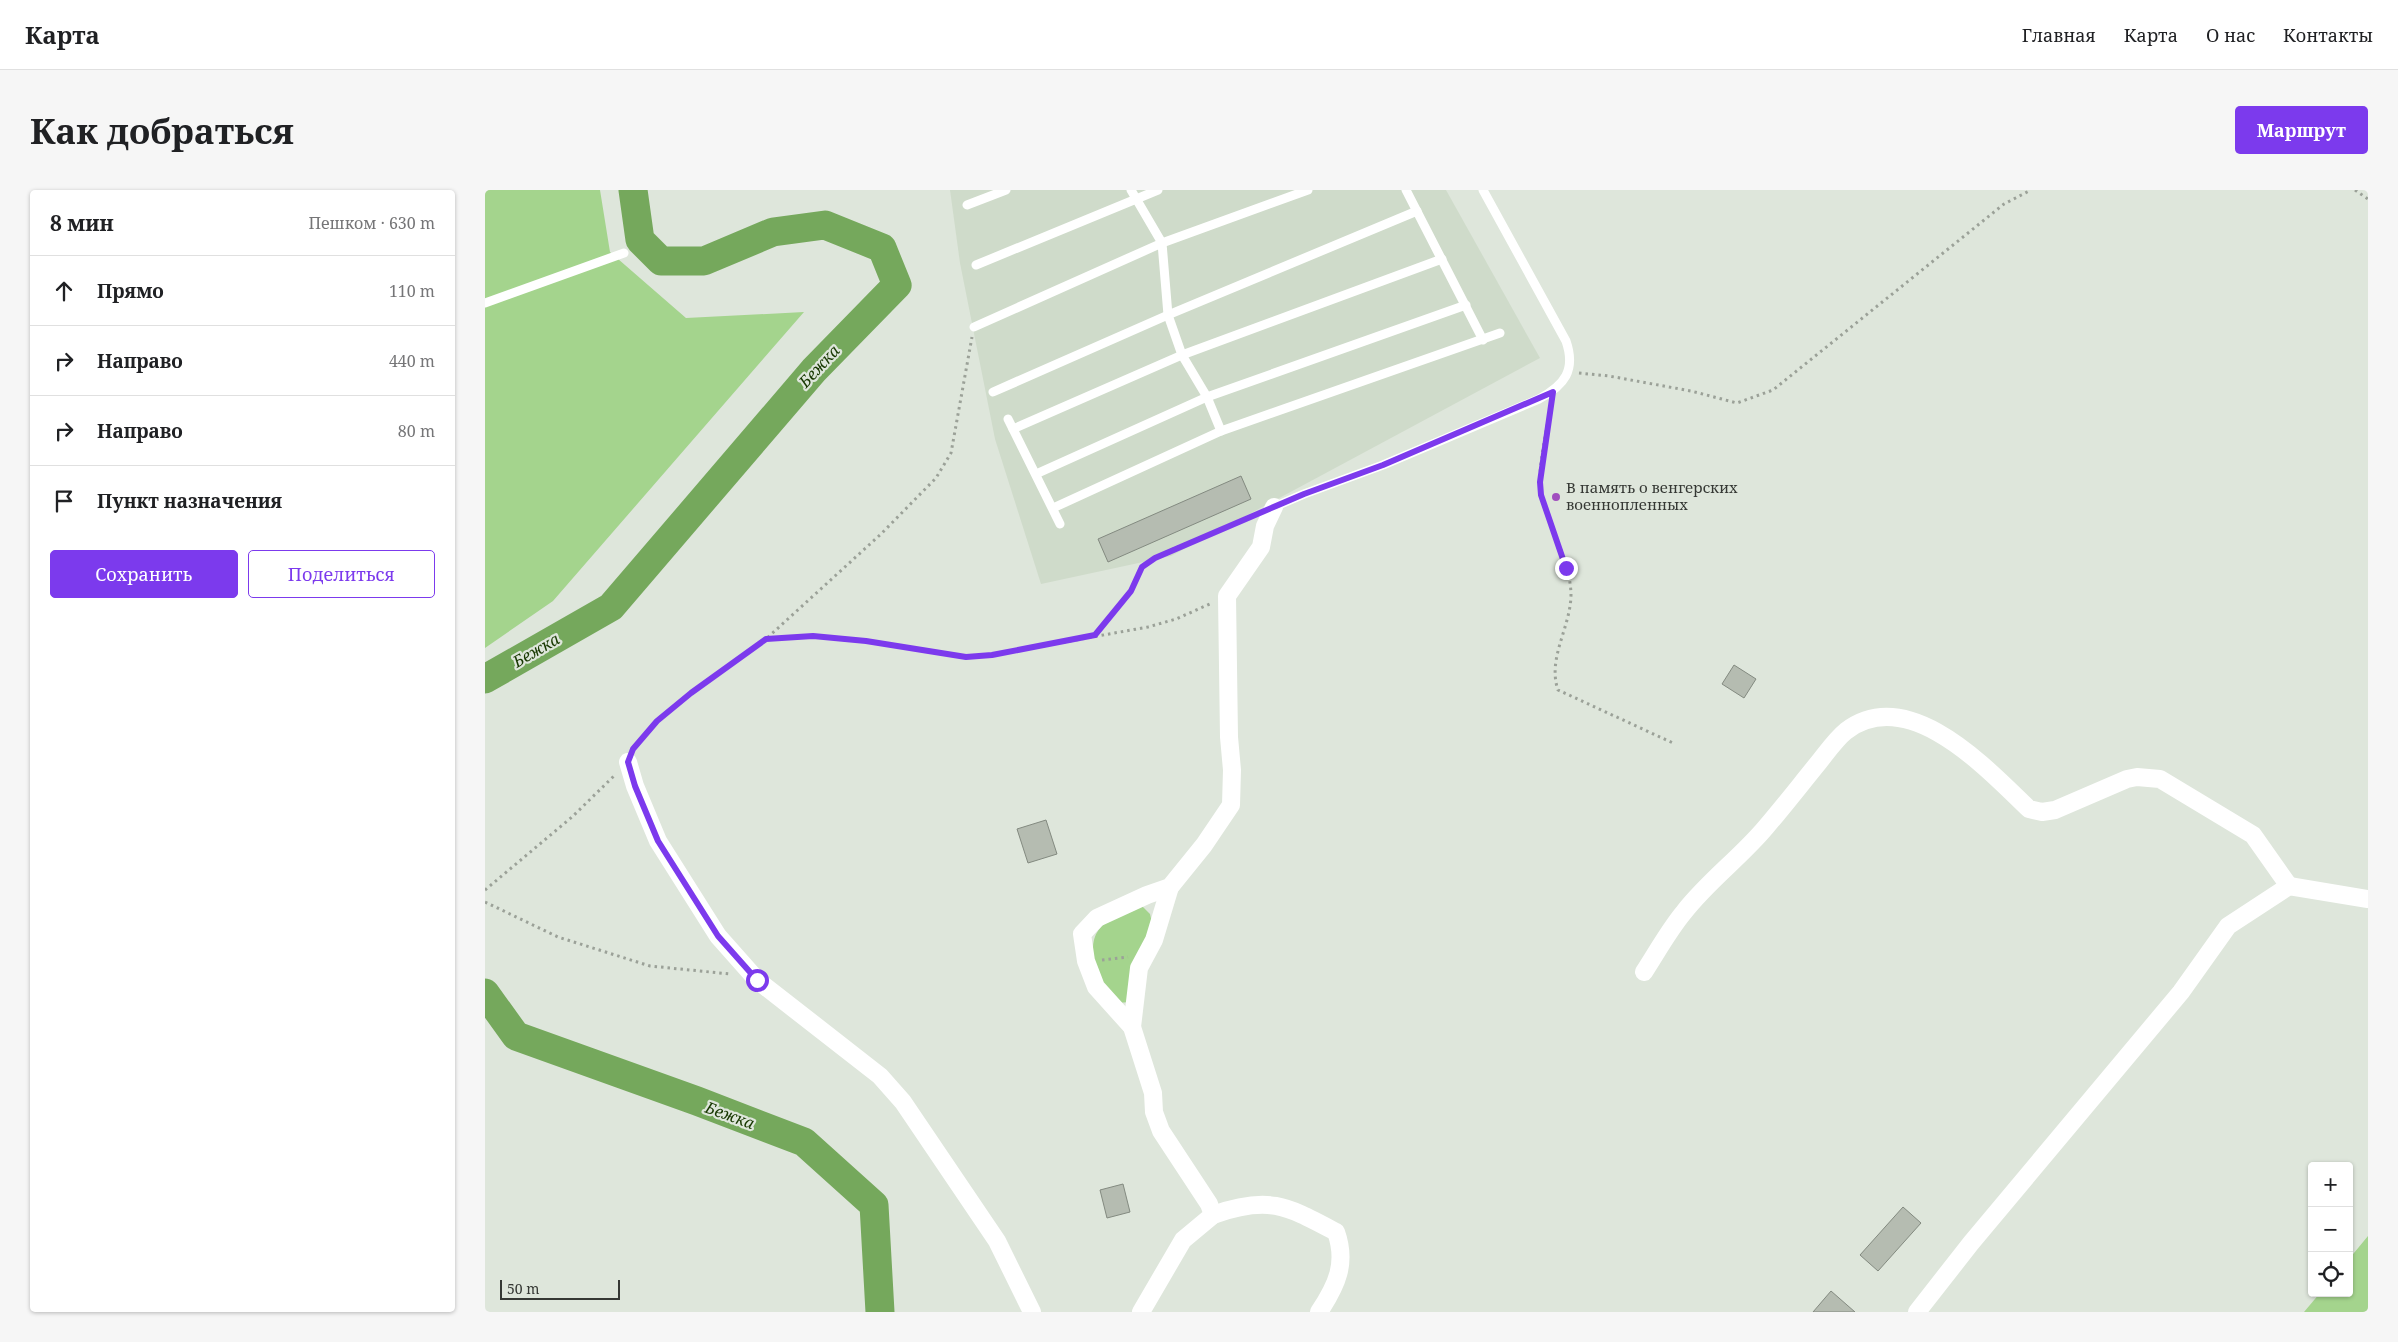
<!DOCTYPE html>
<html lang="ru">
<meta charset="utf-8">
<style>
:root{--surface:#fff;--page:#f6f6f6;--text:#202124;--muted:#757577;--line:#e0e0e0;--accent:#7c3aed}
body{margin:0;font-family:"Noto Serif",serif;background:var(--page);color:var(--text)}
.controls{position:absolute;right:15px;bottom:15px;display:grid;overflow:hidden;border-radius:5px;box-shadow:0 1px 4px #0004}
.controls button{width:45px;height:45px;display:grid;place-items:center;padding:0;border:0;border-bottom:1px solid var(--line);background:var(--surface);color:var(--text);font:25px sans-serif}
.scale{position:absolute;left:15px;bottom:12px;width:120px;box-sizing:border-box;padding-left:5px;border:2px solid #353834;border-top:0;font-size:14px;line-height:18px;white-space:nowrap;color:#353834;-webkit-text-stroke:4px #dee6db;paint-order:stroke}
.stop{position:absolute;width:15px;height:15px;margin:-11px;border:4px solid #7c3aed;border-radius:50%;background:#fff}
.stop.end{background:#7c3aed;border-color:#fff;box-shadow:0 1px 5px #0008}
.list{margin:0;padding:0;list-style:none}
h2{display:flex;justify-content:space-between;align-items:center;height:65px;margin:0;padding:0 20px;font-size:21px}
h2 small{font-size:16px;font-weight:400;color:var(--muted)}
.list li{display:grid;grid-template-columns:32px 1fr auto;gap:15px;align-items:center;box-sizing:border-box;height:70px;padding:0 20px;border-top:1px solid var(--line)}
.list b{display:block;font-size:19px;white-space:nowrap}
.list em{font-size:16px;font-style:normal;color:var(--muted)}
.actions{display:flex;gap:10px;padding:15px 20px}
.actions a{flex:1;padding:11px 0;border:1px solid var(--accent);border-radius:5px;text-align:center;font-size:18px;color:var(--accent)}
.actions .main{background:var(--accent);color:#fff}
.icon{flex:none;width:28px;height:28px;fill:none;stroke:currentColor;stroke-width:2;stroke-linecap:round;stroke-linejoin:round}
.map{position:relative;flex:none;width:1883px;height:1122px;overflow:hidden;border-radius:5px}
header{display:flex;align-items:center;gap:30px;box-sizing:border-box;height:70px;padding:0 25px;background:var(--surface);border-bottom:1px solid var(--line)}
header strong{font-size:24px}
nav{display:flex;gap:28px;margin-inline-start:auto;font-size:18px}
.intro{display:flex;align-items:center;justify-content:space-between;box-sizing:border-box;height:120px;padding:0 30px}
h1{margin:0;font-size:35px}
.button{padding:12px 22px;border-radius:5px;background:var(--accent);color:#fff;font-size:18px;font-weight:700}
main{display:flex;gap:30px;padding:0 30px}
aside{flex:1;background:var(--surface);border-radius:5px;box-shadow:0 1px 4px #0004}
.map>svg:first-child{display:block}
.built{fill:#cfdbca}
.green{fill:#a4d48d}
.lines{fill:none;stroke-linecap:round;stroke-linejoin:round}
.river{stroke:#75a85c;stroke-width:29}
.building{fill:#b5bcb1;stroke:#838a80}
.path{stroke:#9ba198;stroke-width:3;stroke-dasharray:2.5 4;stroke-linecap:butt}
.lane{stroke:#fff;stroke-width:9}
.street{stroke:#fff;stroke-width:18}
.route{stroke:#7c3aed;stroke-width:6}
.poi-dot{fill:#a04ebe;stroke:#dee6db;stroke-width:2}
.labels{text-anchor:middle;stroke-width:4.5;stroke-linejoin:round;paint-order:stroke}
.poi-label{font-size:15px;fill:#353834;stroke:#dee6db;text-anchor:start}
.water-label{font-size:16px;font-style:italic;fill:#173801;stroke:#dee6db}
</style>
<header>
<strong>Карта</strong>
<nav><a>Главная</a><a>Карта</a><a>О нас</a><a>Контакты</a></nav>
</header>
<div class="intro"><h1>Как добраться</h1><a class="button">Маршрут</a></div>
<main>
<aside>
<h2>8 мин<small>Пешком · 630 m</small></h2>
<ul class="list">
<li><svg class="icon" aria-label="ahead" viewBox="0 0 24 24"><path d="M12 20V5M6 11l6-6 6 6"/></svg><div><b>Прямо</b></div><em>110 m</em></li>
<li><svg class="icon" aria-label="right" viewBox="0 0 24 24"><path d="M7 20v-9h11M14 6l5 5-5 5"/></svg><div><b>Направо</b></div><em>440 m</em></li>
<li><svg class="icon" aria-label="right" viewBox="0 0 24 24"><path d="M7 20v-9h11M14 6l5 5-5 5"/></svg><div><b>Направо</b></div><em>80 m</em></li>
<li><svg class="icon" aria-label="arrive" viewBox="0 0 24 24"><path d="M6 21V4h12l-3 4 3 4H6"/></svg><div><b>Пункт назначения</b></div></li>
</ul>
<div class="actions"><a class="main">Сохранить</a><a>Поделиться</a></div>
</aside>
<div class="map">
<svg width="1883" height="1122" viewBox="0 0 1883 1122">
<rect width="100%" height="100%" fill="#dee6db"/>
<path class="built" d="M465,0H961L1055,168L686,366L556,394L510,249L475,73Z"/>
<g class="green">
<path d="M0,0H115L125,62L201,128L319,122L68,411L0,458Z"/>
<path d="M654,713L665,724L668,737L646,812L631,813C616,795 596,756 617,736C626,727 642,720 654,713Z"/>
<path d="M1883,1046V1122H1819L1835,1103H1864V1069Z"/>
</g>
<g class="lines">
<g class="river">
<path d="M0,489L126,417L329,180L412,95L397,58L340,35L288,42L219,71H176L155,50L148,0"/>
<path d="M0,803L31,846L212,911L319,952L389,1015L395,1122"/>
</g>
</g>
<g class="building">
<path d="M756,286L766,309L623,372L613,349Z"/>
<path d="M1249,475L1271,489L1259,508L1237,494Z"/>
<path d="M561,630L572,664L543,673L532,639Z"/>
<path d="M638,994L645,1022L622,1028L615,1000Z"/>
<path d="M1418,1017L1436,1033L1393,1081L1375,1065Z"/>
<path d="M1346,1101L1370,1122H1328Z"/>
</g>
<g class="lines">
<g class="path">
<path d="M1870,0L1883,9"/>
<path d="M1094,183L1124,186L1206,201L1252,213L1288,200L1519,14L1546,0"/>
<path d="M1066,215C1062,238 1051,284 1056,306C1064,338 1085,370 1086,404C1086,437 1062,468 1073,500L1188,553"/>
<path d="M610,445L646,401L657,377L683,361L766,327"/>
<path d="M282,449L328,446L381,451L481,467L507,465L663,437L691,429L727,413"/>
<path d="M148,559L172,531L206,503L281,449L396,344L451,288L466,263L487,147"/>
<path d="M0,700L87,627L131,584"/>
<path d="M0,712L73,747L165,776L245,784"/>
<path d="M617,770L643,767"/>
</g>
<g class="lane">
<path d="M646,0L677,53L683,125L697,165L722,207L736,241"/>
<path d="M921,0L998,150"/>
<path d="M482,15L521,0"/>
<path d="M491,75L673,0"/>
<path d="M0,113L139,63"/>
<path d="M489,137L677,53L823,0"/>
<path d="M508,202L683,125L932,21"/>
<path d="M523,229L575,334"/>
<path d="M528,239L697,165L957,69"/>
<path d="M551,284L722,207L981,115"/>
<path d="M789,317L819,304L898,275L1054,209C1080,195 1091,180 1081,151L998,0"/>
<path d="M568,318L736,241L1015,143"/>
</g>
<g class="street">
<path d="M143,572L150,596L173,651L233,746L272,790L395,886L418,912L512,1051L547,1122"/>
<path d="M1159,782C1172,762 1184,740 1199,722C1223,691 1256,667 1281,637C1299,616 1316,594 1334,572C1342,562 1351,549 1361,541C1424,493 1503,580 1544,619L1557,622L1570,620L1642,589L1652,587L1675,589L1768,645L1804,696"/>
<path d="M647,837L654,778L669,750L685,697"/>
<path d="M728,1025C784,1005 802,1016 851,1042C862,1073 852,1095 834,1122"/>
<path d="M656,1122L698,1050L728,1025L724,1014L676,941L669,922L668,903L647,837L611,797L601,771L597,744L612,728L662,705L685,697L719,655L746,615L747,580L744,547L742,406L776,357L780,336L789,317"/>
<path d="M1432,1122L1486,1053L1696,802L1743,736L1804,696L1883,709"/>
</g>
</g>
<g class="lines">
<path class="route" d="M272,790L233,746L173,651L150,596L143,572L148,559L172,531L206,503L281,449L328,446L381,451L481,467L507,465L610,445L646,401L657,377L670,368L819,304L898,275L1068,202L1055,292L1056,305L1081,378"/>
</g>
<circle class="poi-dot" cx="1071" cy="307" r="5"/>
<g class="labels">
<g class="poi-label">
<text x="1081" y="303">В память о венгерских<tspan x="1081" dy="17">военнопленных</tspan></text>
</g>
<g class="water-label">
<text transform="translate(334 176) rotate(-47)" y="6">Бежка</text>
<text transform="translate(51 460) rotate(-30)" y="6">Бежка</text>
<text transform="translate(245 925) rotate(20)" y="6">Бежка</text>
</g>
</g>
</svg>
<div class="controls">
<button>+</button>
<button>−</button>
<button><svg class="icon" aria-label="locate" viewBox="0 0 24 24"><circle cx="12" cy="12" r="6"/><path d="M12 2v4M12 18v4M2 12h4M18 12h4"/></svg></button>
</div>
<div class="scale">50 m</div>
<div class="stop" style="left:272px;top:790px"></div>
<div class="stop end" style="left:1081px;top:378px"></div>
</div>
</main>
